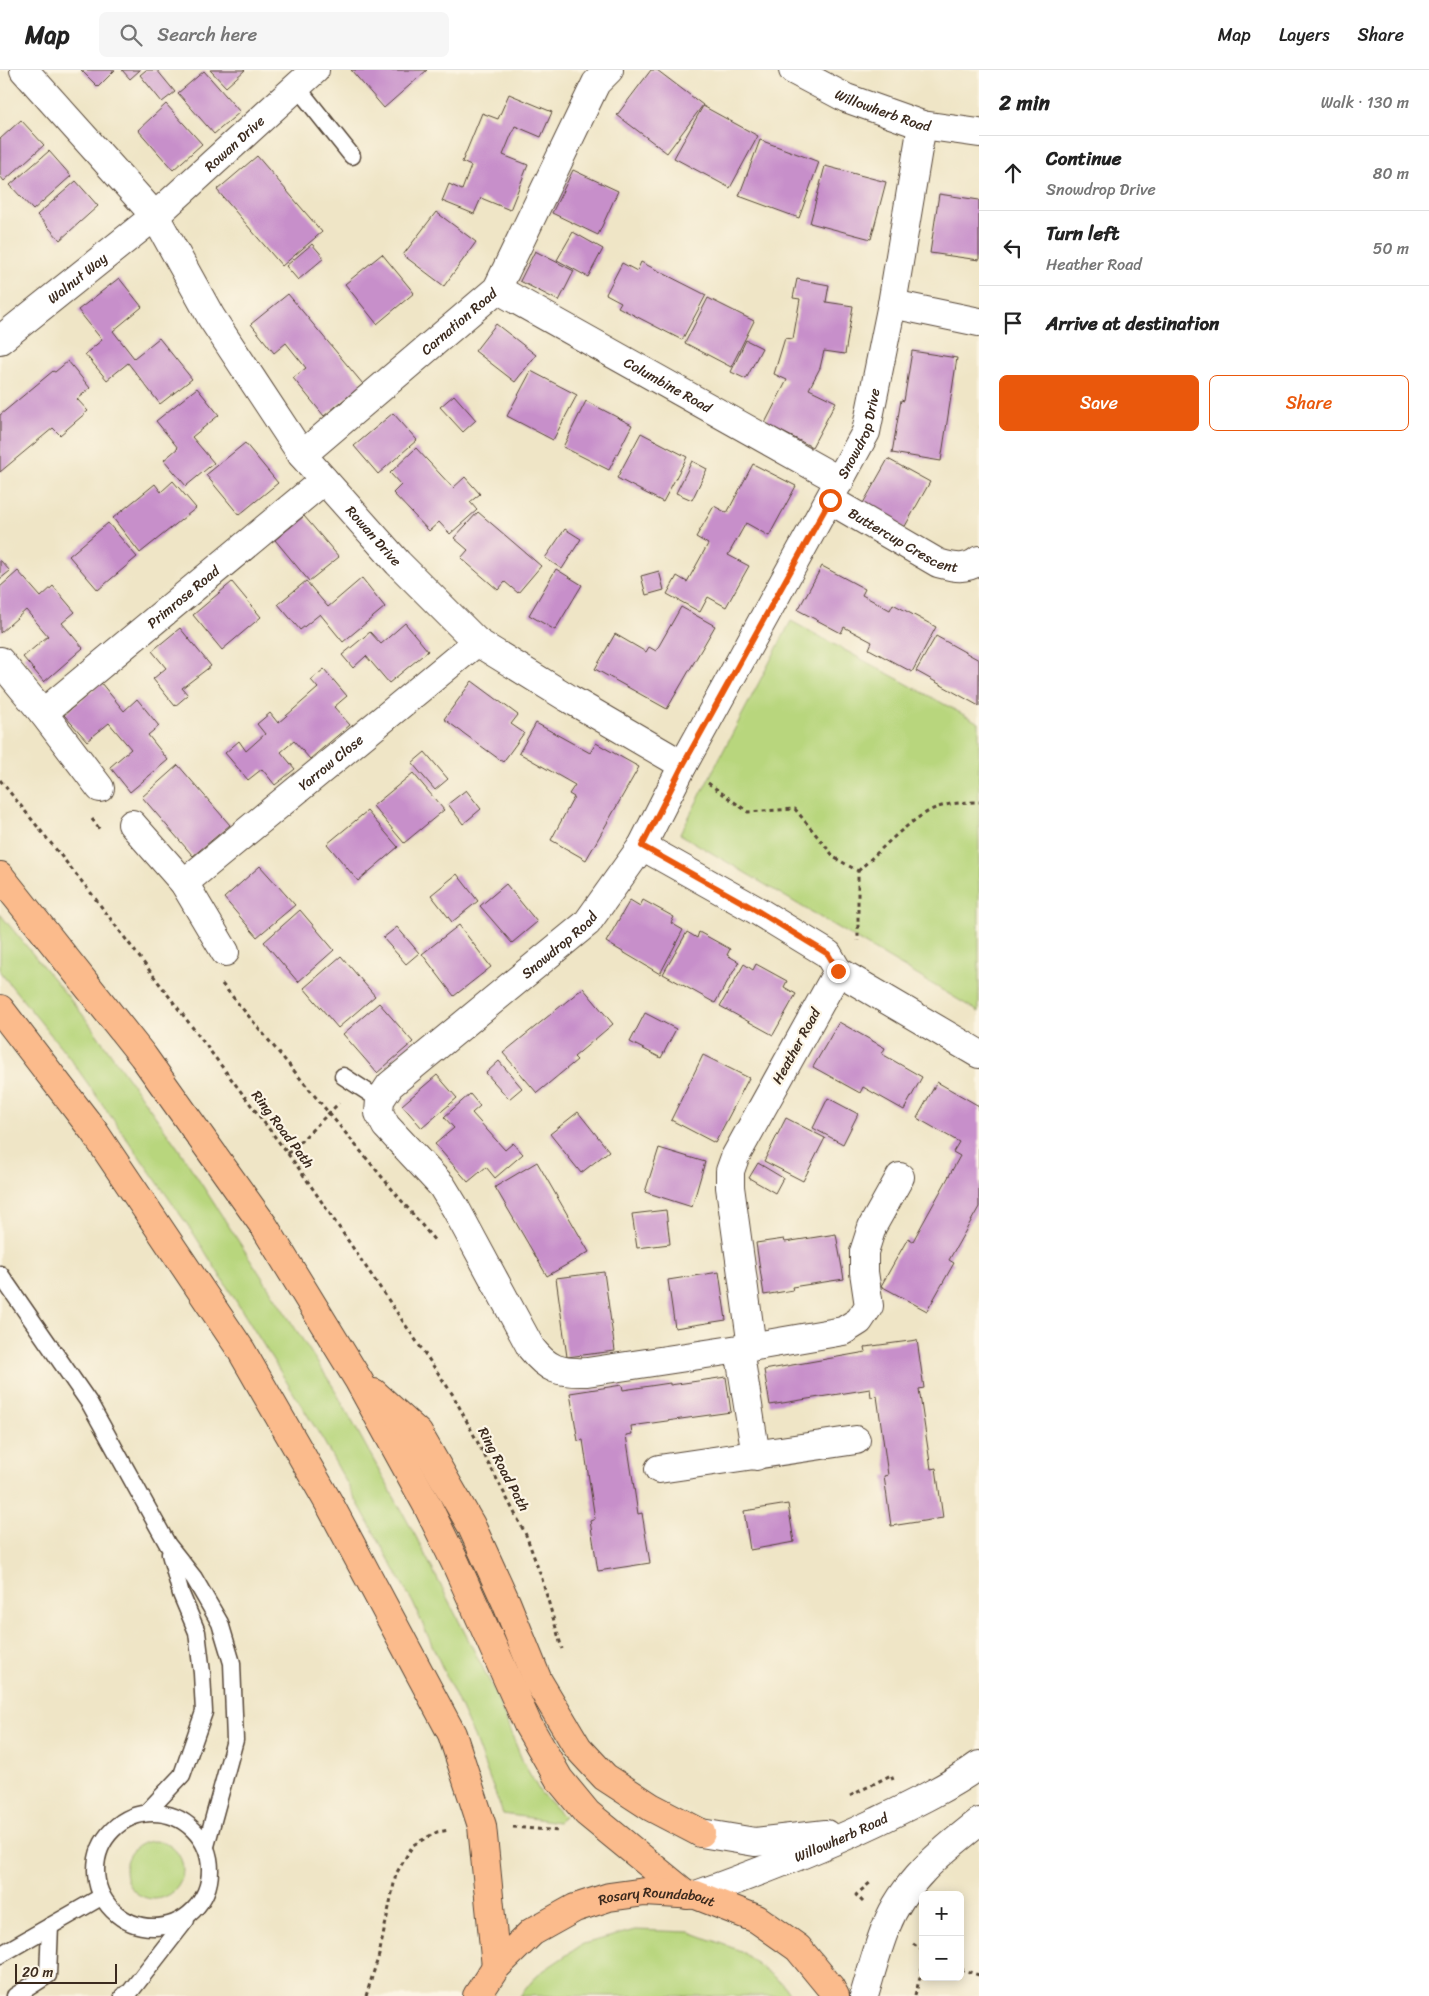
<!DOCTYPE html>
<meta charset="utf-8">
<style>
:root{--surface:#fff;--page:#f6f6f6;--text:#222;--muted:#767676;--line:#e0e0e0;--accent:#ea580c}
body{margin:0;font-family:Sriracha,sans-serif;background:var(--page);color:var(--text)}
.controls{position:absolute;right:15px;bottom:15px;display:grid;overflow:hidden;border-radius:8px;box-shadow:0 2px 12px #0003}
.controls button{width:45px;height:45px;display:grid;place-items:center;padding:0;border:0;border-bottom:1px solid var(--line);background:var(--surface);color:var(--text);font:25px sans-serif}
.scale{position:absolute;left:15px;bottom:12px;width:102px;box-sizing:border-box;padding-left:5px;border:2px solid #3b2a1e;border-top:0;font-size:14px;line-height:18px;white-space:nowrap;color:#3b2a1e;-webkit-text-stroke:4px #fcf5e5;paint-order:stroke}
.stop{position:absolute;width:15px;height:15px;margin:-11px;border:4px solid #ea580c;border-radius:50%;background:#fff}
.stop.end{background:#ea580c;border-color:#fff;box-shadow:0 1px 5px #0008}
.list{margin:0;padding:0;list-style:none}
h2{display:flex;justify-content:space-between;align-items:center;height:65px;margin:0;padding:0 20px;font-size:21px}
h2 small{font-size:16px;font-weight:400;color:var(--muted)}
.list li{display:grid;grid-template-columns:32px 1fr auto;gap:15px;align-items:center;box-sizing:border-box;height:75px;padding:0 20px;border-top:1px solid var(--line)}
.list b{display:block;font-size:19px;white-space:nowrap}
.list p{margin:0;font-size:16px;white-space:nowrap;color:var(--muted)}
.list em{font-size:16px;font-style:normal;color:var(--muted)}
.actions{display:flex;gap:10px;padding:15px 20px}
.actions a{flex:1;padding:11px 0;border:1px solid var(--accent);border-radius:8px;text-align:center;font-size:18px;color:var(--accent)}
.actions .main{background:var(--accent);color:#fff}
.icon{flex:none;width:28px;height:28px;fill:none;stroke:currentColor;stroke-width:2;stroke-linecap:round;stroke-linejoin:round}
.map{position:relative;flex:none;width:979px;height:1926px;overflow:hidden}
header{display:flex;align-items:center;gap:30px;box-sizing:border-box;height:70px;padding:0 25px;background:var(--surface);border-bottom:1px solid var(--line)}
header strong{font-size:24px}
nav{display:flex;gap:28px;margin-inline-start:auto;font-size:18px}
.search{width:350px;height:45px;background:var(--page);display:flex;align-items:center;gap:12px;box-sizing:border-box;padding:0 18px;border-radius:8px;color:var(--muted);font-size:19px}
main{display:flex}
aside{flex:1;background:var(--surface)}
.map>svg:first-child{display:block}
.green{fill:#b8d67d;stroke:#7a804e}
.building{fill:#c78fca}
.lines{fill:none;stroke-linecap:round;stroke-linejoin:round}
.lane-casing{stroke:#564637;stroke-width:19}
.street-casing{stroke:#564637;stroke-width:30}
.highway-casing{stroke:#564637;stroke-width:30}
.path{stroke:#564637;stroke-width:3;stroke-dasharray:4 4;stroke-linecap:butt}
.lane{stroke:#fff;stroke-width:16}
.street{stroke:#fff;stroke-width:28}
.highway{stroke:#fbbb8c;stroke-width:28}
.route{stroke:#ea580c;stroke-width:6}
.labels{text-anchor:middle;stroke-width:4.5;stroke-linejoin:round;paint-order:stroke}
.street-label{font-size:14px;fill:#3b2a1e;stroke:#fcf5e5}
</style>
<header>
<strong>Map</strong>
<div class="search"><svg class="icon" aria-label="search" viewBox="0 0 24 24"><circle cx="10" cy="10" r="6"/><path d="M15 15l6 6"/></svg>Search here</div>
<nav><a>Map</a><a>Layers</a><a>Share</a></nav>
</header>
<main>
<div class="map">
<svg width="979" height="1926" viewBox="0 0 979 1926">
<rect width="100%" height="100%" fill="#fcf5e5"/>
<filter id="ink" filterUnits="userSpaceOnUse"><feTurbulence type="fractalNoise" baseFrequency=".02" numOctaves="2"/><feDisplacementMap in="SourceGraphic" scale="10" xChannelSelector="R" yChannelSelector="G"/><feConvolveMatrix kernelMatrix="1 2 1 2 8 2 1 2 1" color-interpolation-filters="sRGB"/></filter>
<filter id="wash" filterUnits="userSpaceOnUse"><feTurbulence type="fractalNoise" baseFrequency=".0096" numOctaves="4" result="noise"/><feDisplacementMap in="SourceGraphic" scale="20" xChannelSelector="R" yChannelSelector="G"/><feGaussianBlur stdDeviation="1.12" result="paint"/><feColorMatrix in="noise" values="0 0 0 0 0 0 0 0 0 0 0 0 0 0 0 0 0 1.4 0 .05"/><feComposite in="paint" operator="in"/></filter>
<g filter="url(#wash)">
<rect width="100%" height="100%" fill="#efe5c6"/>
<g class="green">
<path d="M791,551L979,653V942L680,764Z"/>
<path d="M0,844L83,945L178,1078L332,1315L415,1465L492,1616L523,1692L540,1722L564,1747L558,1752L503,1744L474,1667L413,1533L323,1370L194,1164L69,987L0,902Z"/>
<circle cx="154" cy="1800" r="29"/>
<path d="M635,1860L690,1862L741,1881L784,1915L791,1926H520L537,1905L583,1874Z"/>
</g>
<g id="blocks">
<g class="building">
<path d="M81,0H115L98,17Z"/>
<path d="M122,0H140L130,9Z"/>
<path d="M146,0H157L175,22L162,32L140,5Z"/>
<path d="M210,0H245L226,17Z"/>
<path d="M351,0H427L384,38Z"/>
<path d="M651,0H657L703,35L667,83L617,45Z"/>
<path d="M204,1L240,42L214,64L178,23Z"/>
<path d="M509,24L552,42L541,67L515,56L503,85L528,95L510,140L481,128L474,144L442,131L449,114L462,120L471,96L462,92L482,43L498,49Z"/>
<path d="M166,34L202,74L173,100L138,60Z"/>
<path d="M703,36L758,66L730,118L674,88Z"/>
<path d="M21,50L44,75L4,111L0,106V69Z"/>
<path d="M760,70L819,92L799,148L739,126Z"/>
<path d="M49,81L71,106L33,140L10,115Z"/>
<path d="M257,86L322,162L282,196L217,120Z"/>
<path d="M825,96L886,112L871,169L810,153Z"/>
<path d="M573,100L618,121L598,165L552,143Z"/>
<path d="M76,111L98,136L60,170L37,145Z"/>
<path d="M939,124L979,130V190L930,183Z"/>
<path d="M436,142L476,172L444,216L403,185Z"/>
<path d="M573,162L603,179L588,207L557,190Z"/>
<path d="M312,174L324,188L298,210L286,196Z"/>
<path d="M535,181L574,201L559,231L520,211Z"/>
<path d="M382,184L414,223L377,254L345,214Z"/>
<path d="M641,192L706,225L682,270L618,237L621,232L606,224L622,193L637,201Z"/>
<path d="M119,208L142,237L113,261L134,288L159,268L192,309L160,334L128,293L107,310L85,284L102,270L78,240Z"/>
<path d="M797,209L829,215L826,232L853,236L845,284L824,281L820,298L809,319L836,332L812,377L765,353L787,310L774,304L785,268L793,269L800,229L793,228Z"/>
<path d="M288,224L363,314L324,346L293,308L306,298L286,273L274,283L251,254Z"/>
<path d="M708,228L754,251L731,297L685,273Z"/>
<path d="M496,254L536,285L515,312L475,281Z"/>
<path d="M746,270L762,278L746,309L731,302Z"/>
<path d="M912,281L957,288L941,391L892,383L901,330L904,331Z"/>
<path d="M68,291L90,318L77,329L88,341L60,365L53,358L0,402V345L53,301L55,302Z"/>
<path d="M531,301L577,325L553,370L507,346Z"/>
<path d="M197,318L219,345L192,367L214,393L186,416L164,390L178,378L156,351Z"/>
<path d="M454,325L476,350L463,362L440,337Z"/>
<path d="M586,331L632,355L609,400L563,377Z"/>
<path d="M393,343L417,370L378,404L354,376Z"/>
<path d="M641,363L687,387L663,432L617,408Z"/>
<path d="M245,373L278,413L239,445L206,405Z"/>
<path d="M416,378L453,418L465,407L480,424L470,432L477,440L450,464L439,452L429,461L393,423L401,415L390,403Z"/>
<path d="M888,389L930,412L904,458L862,435Z"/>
<path d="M692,391L707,399L692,430L676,423Z"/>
<path d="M753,394L796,416L769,466L746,453L728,485L749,496L726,537L708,527L700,542L667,524L677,506L687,512L708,474L696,467L714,436L727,443Z"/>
<path d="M173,411L196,438L140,483L113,448L155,414L161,422Z"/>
<path d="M478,442L541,496L518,523L505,512L498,520L461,488L468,480L454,468Z"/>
<path d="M304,446L339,487L309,511L275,470Z"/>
<path d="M108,453L137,487L98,520L69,486Z"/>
<path d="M565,459L581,469L562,499L545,488Z"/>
<path d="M0,490L10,501L0,509Z"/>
<path d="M822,496L865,519L862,525L890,540L893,534L936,557L912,602L869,579L872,572L844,557L841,563L798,540Z"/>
<path d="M556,499L582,515L555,560L529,545Z"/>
<path d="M18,501L41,527L53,516L75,542L62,553L83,578L44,612L23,587L48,566L26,540L0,563V517Z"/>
<path d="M659,501L664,520L646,525L641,506Z"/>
<path d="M362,508L385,537L343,572L320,544L300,560L278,534L306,511L328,537Z"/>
<path d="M232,512L261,547L222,580L193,545Z"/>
<path d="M681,537L715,556L667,639L595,599L615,564L646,582L649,577L656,581Z"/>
<path d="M405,553L428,581L389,613L366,586L353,598L342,585L370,562L381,574Z"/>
<path d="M180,558L211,596L182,618L188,625L175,636L153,609L166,598L152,581Z"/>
<path d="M936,566L979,590V636L916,601Z"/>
<path d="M324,599L347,626L334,637L350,655L310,689L294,671L281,682L295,699L275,715L262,699L248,710L225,683L239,671L246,681L265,664L257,654L270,643L278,653L318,618L311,610Z"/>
<path d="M472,611L518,645L511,654L524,663L503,692L444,649Z"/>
<path d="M101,613L124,641L137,629L159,656L148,665L168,690L130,722L110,697L131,679L109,653L87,671L64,645Z"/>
<path d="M536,653L590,683L596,673L639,697L586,790L551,770L574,727L569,724L575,715L519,683Z"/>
<path d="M425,682L448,709L435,720L412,693Z"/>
<path d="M178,695L230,755L193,786L142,727Z"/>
<path d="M413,703L444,740L404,773L373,736Z"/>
<path d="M466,720L481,739L463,754L448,734Z"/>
<path d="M367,741L398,777L358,811L327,774Z"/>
<path d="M260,796L295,835L257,867L224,828Z"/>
<path d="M457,804L478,831L452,852L431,825Z"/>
<path d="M506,814L537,852L512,873L480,836Z"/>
<path d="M630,830L640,836L643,830L674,847L671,853L683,860L660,904L606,872Z"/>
<path d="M300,840L334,880L298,912L264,872Z"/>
<path d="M459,855L491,897L454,926L422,884Z"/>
<path d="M397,857L419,883L406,894L383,868Z"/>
<path d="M687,862L697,868L699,862L730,879L727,885L739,892L715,933L663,904Z"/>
<path d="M341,886L375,926L338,958L304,918Z"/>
<path d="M744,894L753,900L756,894L787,911L784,917L796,924L773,965L720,936Z"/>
<path d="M583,918L613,954L574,987L577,990L537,1023L503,983Z"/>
<path d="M379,933L413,972L377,1003L343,964Z"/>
<path d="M645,943L676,959L661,988L630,972Z"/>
<path d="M839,952L885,978L882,984L922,1007L904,1040L863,1017L860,1023L813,997Z"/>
<path d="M703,985L749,1008L715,1073L671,1050Z"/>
<path d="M499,991L522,1018L509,1029L486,1003Z"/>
<path d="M437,1005L457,1028L422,1058L402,1035Z"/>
<path d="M937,1012L979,1036V1137L949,1190L954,1193L927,1241L881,1216L908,1168L913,1171L960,1086L953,1082L959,1072L917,1048Z"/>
<path d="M470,1024L480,1036L472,1043L488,1061L505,1080L513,1073L523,1084L495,1108L486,1097L468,1112L435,1074L454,1058L444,1047Z"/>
<path d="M828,1028L858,1044L843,1074L813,1058Z"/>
<path d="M578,1042L609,1081L581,1103L550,1064Z"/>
<path d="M786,1048L825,1068L803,1111L764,1091Z"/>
<path d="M659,1078L705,1092L692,1137L645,1122Z"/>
<path d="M537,1092L589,1182L547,1206L495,1117Z"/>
<path d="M758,1093L783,1108L775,1123L749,1108Z"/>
<path d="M666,1140L670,1174L637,1178L632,1144Z"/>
<path d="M836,1164L844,1209L792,1217L793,1220L764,1225L756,1173L784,1169L785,1172Z"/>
<path d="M604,1202L615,1281L567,1287L556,1208Z"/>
<path d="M719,1202L726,1250L675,1258L668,1210Z"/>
<path d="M917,1270L924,1318L919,1319L931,1399L936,1398L943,1448L891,1456L884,1406L888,1405L877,1326L871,1327L870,1319L770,1335L764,1300L866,1282L865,1277Z"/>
<path d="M726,1307L731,1342L631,1356L632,1364L626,1365L638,1444L642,1443L650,1493L598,1501L590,1451L595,1449L583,1370L578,1371L570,1323L622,1315L623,1320L670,1313V1315Z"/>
<path d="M788,1434L794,1472L750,1480L744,1441Z"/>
</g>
</g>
</g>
<g filter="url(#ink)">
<use href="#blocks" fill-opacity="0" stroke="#564637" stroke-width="1"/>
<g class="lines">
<defs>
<g id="lane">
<path d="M297,17L352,86"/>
<path d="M343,1006L380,1030"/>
<path d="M0,1204L90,1334L168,1475L194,1508L220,1553L232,1593L235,1670L206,1776"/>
<circle cx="153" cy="1800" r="57"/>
<path d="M146,1743L182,1705L204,1642L202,1603L197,1562L181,1524L170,1484"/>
<path d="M0,1885L101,1827"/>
<path d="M15,1926L48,1905L50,1856"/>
<path d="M123,1926L130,1922L186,1850"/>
</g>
<g id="street">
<path id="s1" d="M24,0L155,146L211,247L302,385L398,493L477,572L568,628L683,695"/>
<path id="s2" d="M793,0L846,28L922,55L979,63"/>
<path id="s3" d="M497,219L840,411"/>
<path d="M892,234L979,252"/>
<path id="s4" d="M0,270L155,146L315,0"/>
<path id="s5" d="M302,385L497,219L596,13L609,0"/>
<path id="s6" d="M830,430L938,493C953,497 966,501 979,490"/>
<path d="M0,591L43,643L100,718"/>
<path id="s7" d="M43,643L324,410"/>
<path d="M132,754L184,813L225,882"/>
<path d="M642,776L756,840L828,884L838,901L735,1087L730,1101V1117L752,1277"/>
<path id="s8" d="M184,813L477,572"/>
<path d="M838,901L979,984"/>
<path id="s9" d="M900,1107L872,1157L864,1182V1202L869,1236L859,1251L843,1261L739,1279L587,1302C560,1303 548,1300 531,1278L456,1139L442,1116L386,1056L379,1043L380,1030L390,1015L587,853L642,776L683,695L866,362L892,234L922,55"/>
<path d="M739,1279L756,1386"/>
<path d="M659,1399L856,1370"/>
<path d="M701,1763L755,1772L826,1764"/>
<path id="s10" d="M696,1825C757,1803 817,1780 876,1752C911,1735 947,1718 979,1695"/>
<path d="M864,1926C871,1903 877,1879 886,1857C903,1812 942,1781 979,1752"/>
</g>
<g id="highway">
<path d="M0,806L143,986L264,1156L359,1311L427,1435L456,1494L528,1655L559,1709L587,1743L687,1825"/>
<path d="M0,939L93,1060L241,1280L330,1435L452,1664L482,1756L496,1897"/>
<path d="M374,1323L418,1363L471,1455L506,1532L538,1611L578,1678L605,1707L651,1737L701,1763"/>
<path id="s11" d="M477,1926L496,1897L532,1862L575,1838L609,1827L645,1822L696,1825L757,1849L798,1878L830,1917L835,1926"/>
</g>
</defs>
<use href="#lane" class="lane-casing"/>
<use href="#street" class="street-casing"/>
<use href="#highway" class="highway-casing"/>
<g class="path">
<path d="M0,710L91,823L300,1100L453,1325L526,1465L542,1509L562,1579"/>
<path d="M708,713L748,742L795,739L835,788L858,801V871"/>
<path d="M92,749L100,760"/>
<path d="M858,801C881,780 905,753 933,739C948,733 964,732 979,732"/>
<path d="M222,914L435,1171"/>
<path d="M288,1084L339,1033"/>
<path d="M850,1726L891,1705L893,1710"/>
<path d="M513,1757L559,1761"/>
<path d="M863,1832L856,1825L872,1811"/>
<path d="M913,1874L923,1881"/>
<path d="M960,1899L979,1905"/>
<path d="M366,1926L379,1885L396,1804L413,1775L437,1762L450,1760"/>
<path d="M915,1926L923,1895"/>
</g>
<use href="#lane" class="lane"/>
<use href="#street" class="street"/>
<use href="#highway" class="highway"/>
</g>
</g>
<g class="lines" filter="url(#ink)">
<path class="route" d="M830,430L683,695L642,776L756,840L828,884L838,901"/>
</g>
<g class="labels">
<g class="street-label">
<text dy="5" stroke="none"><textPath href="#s2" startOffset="99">Willowherb Road</textPath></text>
<text dy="5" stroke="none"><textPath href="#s4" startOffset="306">Rowan Drive</textPath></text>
<text dy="5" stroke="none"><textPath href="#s4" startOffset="99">Walnut Way</textPath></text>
<text dy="5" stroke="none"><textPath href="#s5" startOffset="206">Carnation Road</textPath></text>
<text dy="5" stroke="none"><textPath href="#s3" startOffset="196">Columbine Road</textPath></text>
<text dy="5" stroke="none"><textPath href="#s9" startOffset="1628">Snowdrop Drive</textPath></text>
<text dy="5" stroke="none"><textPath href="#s1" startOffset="585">Rowan Drive</textPath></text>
<text dy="5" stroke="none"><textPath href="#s6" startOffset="84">Buttercup Crescent</textPath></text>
<text dy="5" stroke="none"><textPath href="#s7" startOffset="182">Primrose Road</textPath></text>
<text dy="5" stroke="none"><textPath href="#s8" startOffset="190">Yarrow Close</textPath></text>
<text dy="5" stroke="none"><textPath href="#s9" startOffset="1031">Snowdrop Road</textPath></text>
<text transform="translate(796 976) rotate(-61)" y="5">Heather Road</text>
<text transform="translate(283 1059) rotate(53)" y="5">Ring Road Path</text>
<text transform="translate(504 1399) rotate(62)" y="5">Ring Road Path</text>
<text dy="5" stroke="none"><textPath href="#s10" startOffset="156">Willowherb Road</textPath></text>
<text dy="5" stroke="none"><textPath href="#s11" startOffset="218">Rosary Roundabout</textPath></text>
</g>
</g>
</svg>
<div class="controls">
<button>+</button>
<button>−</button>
</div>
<div class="scale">20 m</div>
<div class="stop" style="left:830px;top:430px"></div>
<div class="stop end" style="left:838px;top:901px"></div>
</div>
<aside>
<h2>2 min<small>Walk · 130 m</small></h2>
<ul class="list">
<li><svg class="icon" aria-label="ahead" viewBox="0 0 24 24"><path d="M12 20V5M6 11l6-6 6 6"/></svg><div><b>Continue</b><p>Snowdrop Drive</p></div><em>80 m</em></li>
<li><svg class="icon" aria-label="left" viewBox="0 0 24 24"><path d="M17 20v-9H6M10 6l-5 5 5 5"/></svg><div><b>Turn left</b><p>Heather Road</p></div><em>50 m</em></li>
<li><svg class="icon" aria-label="arrive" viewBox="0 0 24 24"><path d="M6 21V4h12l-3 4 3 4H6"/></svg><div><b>Arrive at destination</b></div></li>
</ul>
<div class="actions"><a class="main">Save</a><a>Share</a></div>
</aside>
</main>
